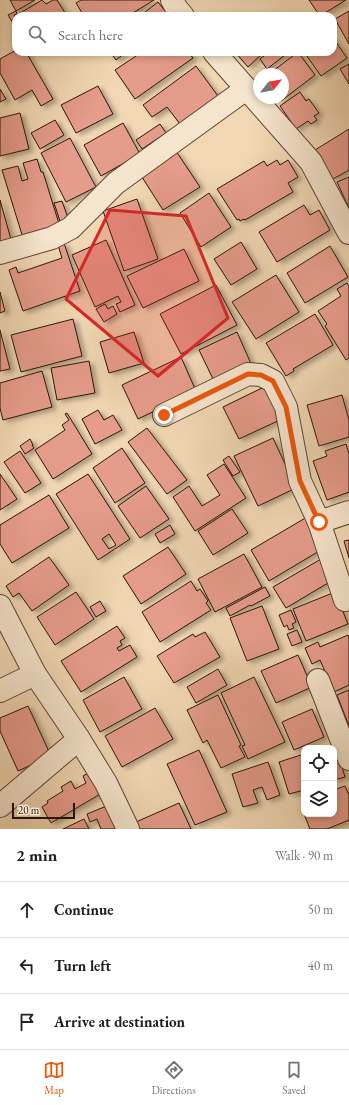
<!DOCTYPE html>
<meta charset="utf-8">
<style>
:root{--surface:#fff;--page:#f2f2f2;--text:#202124;--muted:#757577;--line:#e0e0e0;--accent:#ea580c}
body{margin:0;font-family:"EB Garamond",serif;background:var(--page);color:var(--text)}
.controls{position:absolute;right:12px;bottom:12px;display:grid;overflow:hidden;border-radius:8px;box-shadow:0 2px 6px #0003}
.controls button{width:36px;height:36px;display:grid;place-items:center;padding:0;border:0;border-bottom:1px solid var(--line);background:var(--surface);color:var(--text);font:20px sans-serif}
.compass{position:absolute;left:253px;top:68px;width:36px;height:36px;border-radius:50%;background:var(--surface);box-shadow:0 2px 6px #0003;rotate:59deg}
.scale{position:absolute;left:12px;bottom:10px;width:63px;box-sizing:border-box;padding-left:4px;border:2px solid #291607;border-top:0;font-size:11px;line-height:14px;white-space:nowrap;color:#291607;-webkit-text-stroke:3px #f6e5ce;paint-order:stroke}
.stop{position:absolute;width:12px;height:12px;margin:-9px;border:3px solid #ea580c;border-radius:50%;background:#fff}
.stop.end{background:#ea580c;border-color:#fff;box-shadow:0 1px 4px #0008}
.list{margin:0;padding:0;list-style:none}
h2{display:flex;justify-content:space-between;align-items:center;height:52px;margin:0;padding:0 16px;font-size:17px}
h2 small{font-size:13px;font-weight:400;color:var(--muted)}
.list li{display:grid;grid-template-columns:26px 1fr auto;gap:12px;align-items:center;box-sizing:border-box;height:56px;padding:0 16px;border-top:1px solid var(--line)}
.list b{display:block;font-size:15px;white-space:nowrap}
.list em{font-size:13px;font-style:normal;color:var(--muted)}
.icon{flex:none;width:22px;height:22px;fill:none;stroke:currentColor;stroke-width:2;stroke-linecap:round;stroke-linejoin:round}
.map{position:relative;flex:none;width:349px;height:829px;overflow:hidden}
.search{position:absolute;background:var(--surface);box-shadow:0 2px 6px #0003;left:12px;right:12px;top:12px;height:44px;display:flex;align-items:center;gap:10px;box-sizing:border-box;padding:0 14px;border-radius:12px;color:var(--muted);font-size:15px}
.sheet{height:220px;background:var(--surface)}
nav{display:flex;justify-content:space-around;align-items:center;box-sizing:border-box;height:56px;border-top:1px solid var(--line);background:var(--surface);font-size:11px;color:var(--muted)}
nav a{display:grid;justify-items:center;gap:2px}
nav .on{color:var(--accent)}
.map>svg:first-child{display:block}
.building{fill:#e69c8b;stroke:#291607;fill-rule:evenodd;filter:url(#shadow)}
.lines{fill:none;stroke-linecap:round;stroke-linejoin:round}
.minor-casing{stroke:#5b4632;stroke-width:24}
.minor{stroke:#f6e5ce;stroke-width:22}
.route{stroke:#ea580c;stroke-width:5}
.marked{fill:#d62828;fill-opacity:0.2;stroke:#d62828;stroke-width:3;stroke-linejoin:round}
</style>
<div class="map">
<svg width="349" height="829" viewBox="0 0 349 829">
<defs>
<filter id="shadow"><feDropShadow dx="4.5" dy="2.5" stdDeviation="2" flood-color="#0004"/></filter>
</defs>
<rect width="100%" height="100%" fill="#f1d7b3"/>
<filter id="stains"><feTurbulence type="fractalNoise" baseFrequency=".005" numOctaves="4"/><feColorMatrix values="0 0 0 0 .2 0 0 0 0 .09 0 0 0 0 .02 0 0 0 .5 -.17"/></filter>
<radialGradient id="worn" r=".72"><stop offset=".6" stop-color="#630" stop-opacity="0"/><stop offset="1" stop-color="#630" stop-opacity=".3"/></radialGradient>
<g class="building">
<path d="M10,0H35L16,11Z"/>
<path d="M42,0L46,4L53,0H57L67,16H18L17,15Z"/>
<path d="M81,0H154L128,16H84L76,3Z"/>
<path d="M309,0H346L320,16Z"/>
<path d="M158,2L169,16H140Z"/>
<path d="M16,11L17,14L14,15L16,18V28L8,15Z"/>
<path d="M349,11V44L335,19Z"/>
<path d="M333,38L347,58L321,76L304,52H333Z"/>
<path d="M16,50V52H26L53,99L41,106L32,90L15,100L0,73V59Z"/>
<path d="M110,52H126L116,60Z"/>
<path d="M142,52H188L193,58L135,99L115,70Z"/>
<path d="M235,52H264L248,67Z"/>
<path d="M269,52H289L267,69L260,59Z"/>
<path d="M298,52L315,75L281,101L279,98H283V74H269Z"/>
<path d="M349,64V84L340,69Z"/>
<path d="M196,66L218,96L180,124L167,107L152,117L143,105Z"/>
<path d="M98,86L113,114L76,133L61,105Z"/>
<path d="M0,89L6,99L0,102Z"/>
<path d="M300,92L306,101L309,99L319,113L314,116L317,120L311,124L308,121L296,129L280,106Z"/>
<path d="M20,113L29,149L0,156V118Z"/>
<path d="M55,120L64,135L40,149L31,133Z"/>
<path d="M123,123L140,154L101,176L84,145Z"/>
<path d="M160,124L166,133L142,149L136,140Z"/>
<path d="M349,129V170L333,179L315,150Z"/>
<path d="M70,138L96,187L66,202L41,153Z"/>
<path d="M176,151L200,187L163,210L140,174Z"/>
<path d="M37,159L41,172H43L60,227L23,238L2,170L18,166L22,181L28,179L23,163Z"/>
<path d="M277,160L280,165L288,160L298,177L288,183L293,192L245,220L244,219L240,221L239,219L237,220L217,189L264,161L267,166Z"/>
<path d="M349,177V208L337,182Z"/>
<path d="M209,193L231,227L201,247L180,213Z"/>
<path d="M137,199L158,259L124,271L103,211Z"/>
<path d="M0,200L12,243L0,247Z"/>
<path d="M62,201L68,218L60,221L54,203Z"/>
<path d="M304,205L310,215L319,210L330,230L277,262L259,232Z"/>
<path d="M106,240L135,305L120,312L116,304L121,302L118,296L95,307L72,255Z"/>
<path d="M241,242L257,269L231,285L214,259Z"/>
<path d="M64,243L80,291L23,311L9,270L16,267L18,273L62,258L58,245Z"/>
<path d="M330,246L348,277L305,303L287,273Z"/>
<path d="M184,249L199,281L143,308L127,276Z"/>
<path d="M276,275L299,312L256,339L232,302Z"/>
<path d="M347,283L349,286V358L346,360L325,326L327,324L318,311L341,296L337,289Z"/>
<path d="M216,285L237,325L181,354L160,314Z"/>
<path d="M0,292L5,311L0,313Z"/>
<path d="M105,304L108,309L113,306L117,314L104,322L96,309Z"/>
<path d="M315,314L333,345L293,369L294,371L286,376L266,343Z"/>
<path d="M73,319L82,356L21,372L11,335Z"/>
<path d="M0,330L10,369L0,371Z"/>
<path d="M134,332L144,363L109,373L100,342Z"/>
<path d="M237,332L252,366L215,383L199,350Z"/>
<path d="M181,357L196,391L138,419L122,385Z"/>
<path d="M89,361L95,393L57,400L51,368Z"/>
<path d="M42,371L52,407L3,420L0,408V383Z"/>
<path d="M266,386L282,419L239,439L223,407Z"/>
<path d="M342,395L349,420V437L319,446L307,405Z"/>
<path d="M98,410L104,420L113,415L122,430L95,444L82,419Z"/>
<path d="M67,413L92,454L53,479L35,450L65,430L62,425L69,420L65,414Z"/>
<path d="M147,428L187,480L167,494L128,442Z"/>
<path d="M273,438L296,488L258,506L234,456Z"/>
<path d="M30,439L33,445H32L34,448L25,454L20,446Z"/>
<path d="M346,444L349,454V492L327,500L313,461L327,456L325,451Z"/>
<path d="M122,448L145,483L115,503L93,468Z"/>
<path d="M20,451L41,483L25,493L4,462Z"/>
<path d="M229,456L240,472L233,476L223,460Z"/>
<path d="M224,464L246,498L195,531L173,497L189,486L202,506L220,495L207,475Z"/>
<path d="M0,474L17,499L0,510Z"/>
<path d="M88,474L130,539L98,560L56,494ZM109,534L116,545L109,549L102,539Z"/>
<path d="M146,486L169,519L140,538L118,506Z"/>
<path d="M49,495L69,528L12,563L0,544V525Z"/>
<path d="M232,509L248,533L213,555L198,531Z"/>
<path d="M307,517L326,547L269,581L251,550Z"/>
<path d="M170,525L175,534L160,543L155,534Z"/>
<path d="M349,540V558L344,541Z"/>
<path d="M168,547L186,574L141,604L123,576Z"/>
<path d="M244,554L262,587L215,612L198,579Z"/>
<path d="M49,557L69,585L32,611L19,593L13,597L6,586Z"/>
<path d="M321,559L333,580L286,608L273,587Z"/>
<path d="M191,581L197,591L200,589L208,601L206,603L211,610L160,642L142,612Z"/>
<path d="M265,587L270,596L251,606L250,605L230,616L226,608Z"/>
<path d="M76,592L94,619L55,645L37,617Z"/>
<path d="M335,592L348,624L306,641L293,609Z"/>
<path d="M100,601L106,611L96,617L90,607Z"/>
<path d="M262,606L279,649L247,661L230,618Z"/>
<path d="M291,610L296,622L292,624L294,628L289,630L287,625L284,627L279,615Z"/>
<path d="M117,626L125,638L120,641L122,645L117,648L119,651L130,645L137,657L81,692L61,661Z"/>
<path d="M297,630L302,642L292,646L287,634Z"/>
<path d="M205,632L220,657L174,683L157,656L193,634L195,637Z"/>
<path d="M348,635L349,638V685L334,692L320,660L312,664L305,648L318,642L320,647Z"/>
<path d="M298,655L312,687L276,703L261,671Z"/>
<path d="M218,669L227,685L196,703L187,687Z"/>
<path d="M124,677L142,709L100,732L83,700Z"/>
<path d="M254,677L285,742L248,759L242,746L245,745L221,693Z"/>
<path d="M349,690V726L337,695Z"/>
<path d="M218,695L241,745L239,746L245,757L221,768L207,740L203,743L187,710Z"/>
<path d="M28,706L51,756L18,771L0,731V718Z"/>
<path d="M155,708L173,739L122,767L105,736Z"/>
<path d="M312,709L324,737L294,750L282,722Z"/>
<path d="M335,744L345,777L334,780V748H324Z"/>
<path d="M199,750L227,812L195,825L167,764Z"/>
<path d="M304,754V790L289,794L279,762Z"/>
<path d="M268,762L280,795L267,800L262,787L253,790L258,803L243,807L232,774Z"/>
<path d="M90,772L102,793L51,823L42,807L48,803L47,801L63,791L61,787L71,781L75,789L86,783L83,776Z"/>
<path d="M345,786L349,795V820L327,829H310L304,814H334V790Z"/>
<path d="M179,803L191,829H139L136,822Z"/>
<path d="M109,805L117,829H101L97,819L90,822L87,814Z"/>
<path d="M84,819L89,829H63Z"/>
</g>
<g class="lines">
<defs>
<g id="minor">
<path d="M172,0L177,9L183,16"/>
<path d="M214,52L311,162L349,233"/>
<path d="M0,253L52,238L71,228L116,183L246,89"/>
<path d="M164,415L248,374L261,375L273,381L286,407L300,481L319,522L345,600"/>
<path d="M319,522L349,512"/>
<path d="M0,606L35,674L79,739L106,783L128,829"/>
<path d="M318,680L349,759"/>
<path d="M0,691L35,674"/>
<path d="M0,806L79,739"/>
</g>
</defs>
<use href="#minor" class="minor-casing"/>
<use href="#minor" class="minor"/>
</g>
<g class="lines">
<path class="route" d="M164,415L248,374L261,375L273,381L286,407L300,481L319,522"/>
</g>
<path class="marked" d="M110,210L186,216L228,318L158,376L66,299Z"/>
<rect width="100%" height="100%" filter="url(#stains)"/>
<rect width="100%" height="100%" fill="url(#worn)"/>
</svg>
<div class="controls">
<button><svg class="icon" aria-label="locate" viewBox="0 0 24 24"><circle cx="12" cy="12" r="6"/><path d="M12 2v4M12 18v4M2 12h4M18 12h4"/></svg></button>
<button><svg class="icon" aria-label="layers" viewBox="0 0 24 24"><path d="M12 4l9 5-9 5-9-5zM3 14l9 5 9-5"/></svg></button>
</div>
<svg class="compass" viewBox="-18 -18 36 36"><path d="M0-13l5 13h-10z" fill="#e53935"/><path d="M0 13l5-13h-10z" fill="#757577"/></svg>
<div class="scale">20 m</div>
<div class="stop" style="left:319px;top:522px"></div>
<div class="stop end" style="left:164px;top:415px"></div>
<div class="search"><svg class="icon" aria-label="search" viewBox="0 0 24 24"><circle cx="10" cy="10" r="6"/><path d="M15 15l6 6"/></svg>Search here</div>
</div>
<section class="sheet">
<h2>2 min<small>Walk · 90 m</small></h2>
<ul class="list">
<li><svg class="icon" aria-label="ahead" viewBox="0 0 24 24"><path d="M12 20V5M6 11l6-6 6 6"/></svg><div><b>Continue</b></div><em>50 m</em></li>
<li><svg class="icon" aria-label="left" viewBox="0 0 24 24"><path d="M17 20v-9H6M10 6l-5 5 5 5"/></svg><div><b>Turn left</b></div><em>40 m</em></li>
<li><svg class="icon" aria-label="arrive" viewBox="0 0 24 24"><path d="M6 21V4h12l-3 4 3 4H6"/></svg><div><b>Arrive at destination</b></div></li>
</ul>
</section>
<nav>
<a class="on"><svg class="icon" aria-label="map" viewBox="0 0 24 24"><path d="M3 6l6-2 6 2 6-2v14l-6 2-6-2-6 2zM9 4v14M15 6v14"/></svg>Map</a>
<a><svg class="icon" aria-label="directions" viewBox="0 0 24 24"><path d="M12 3l9 9-9 9-9-9zM9 14v-3h6M13 9l2 2-2 2"/></svg>Directions</a>
<a><svg class="icon" aria-label="saved" viewBox="0 0 24 24"><path d="M7 4h10v16l-5-4-5 4z"/></svg>Saved</a>
</nav>
